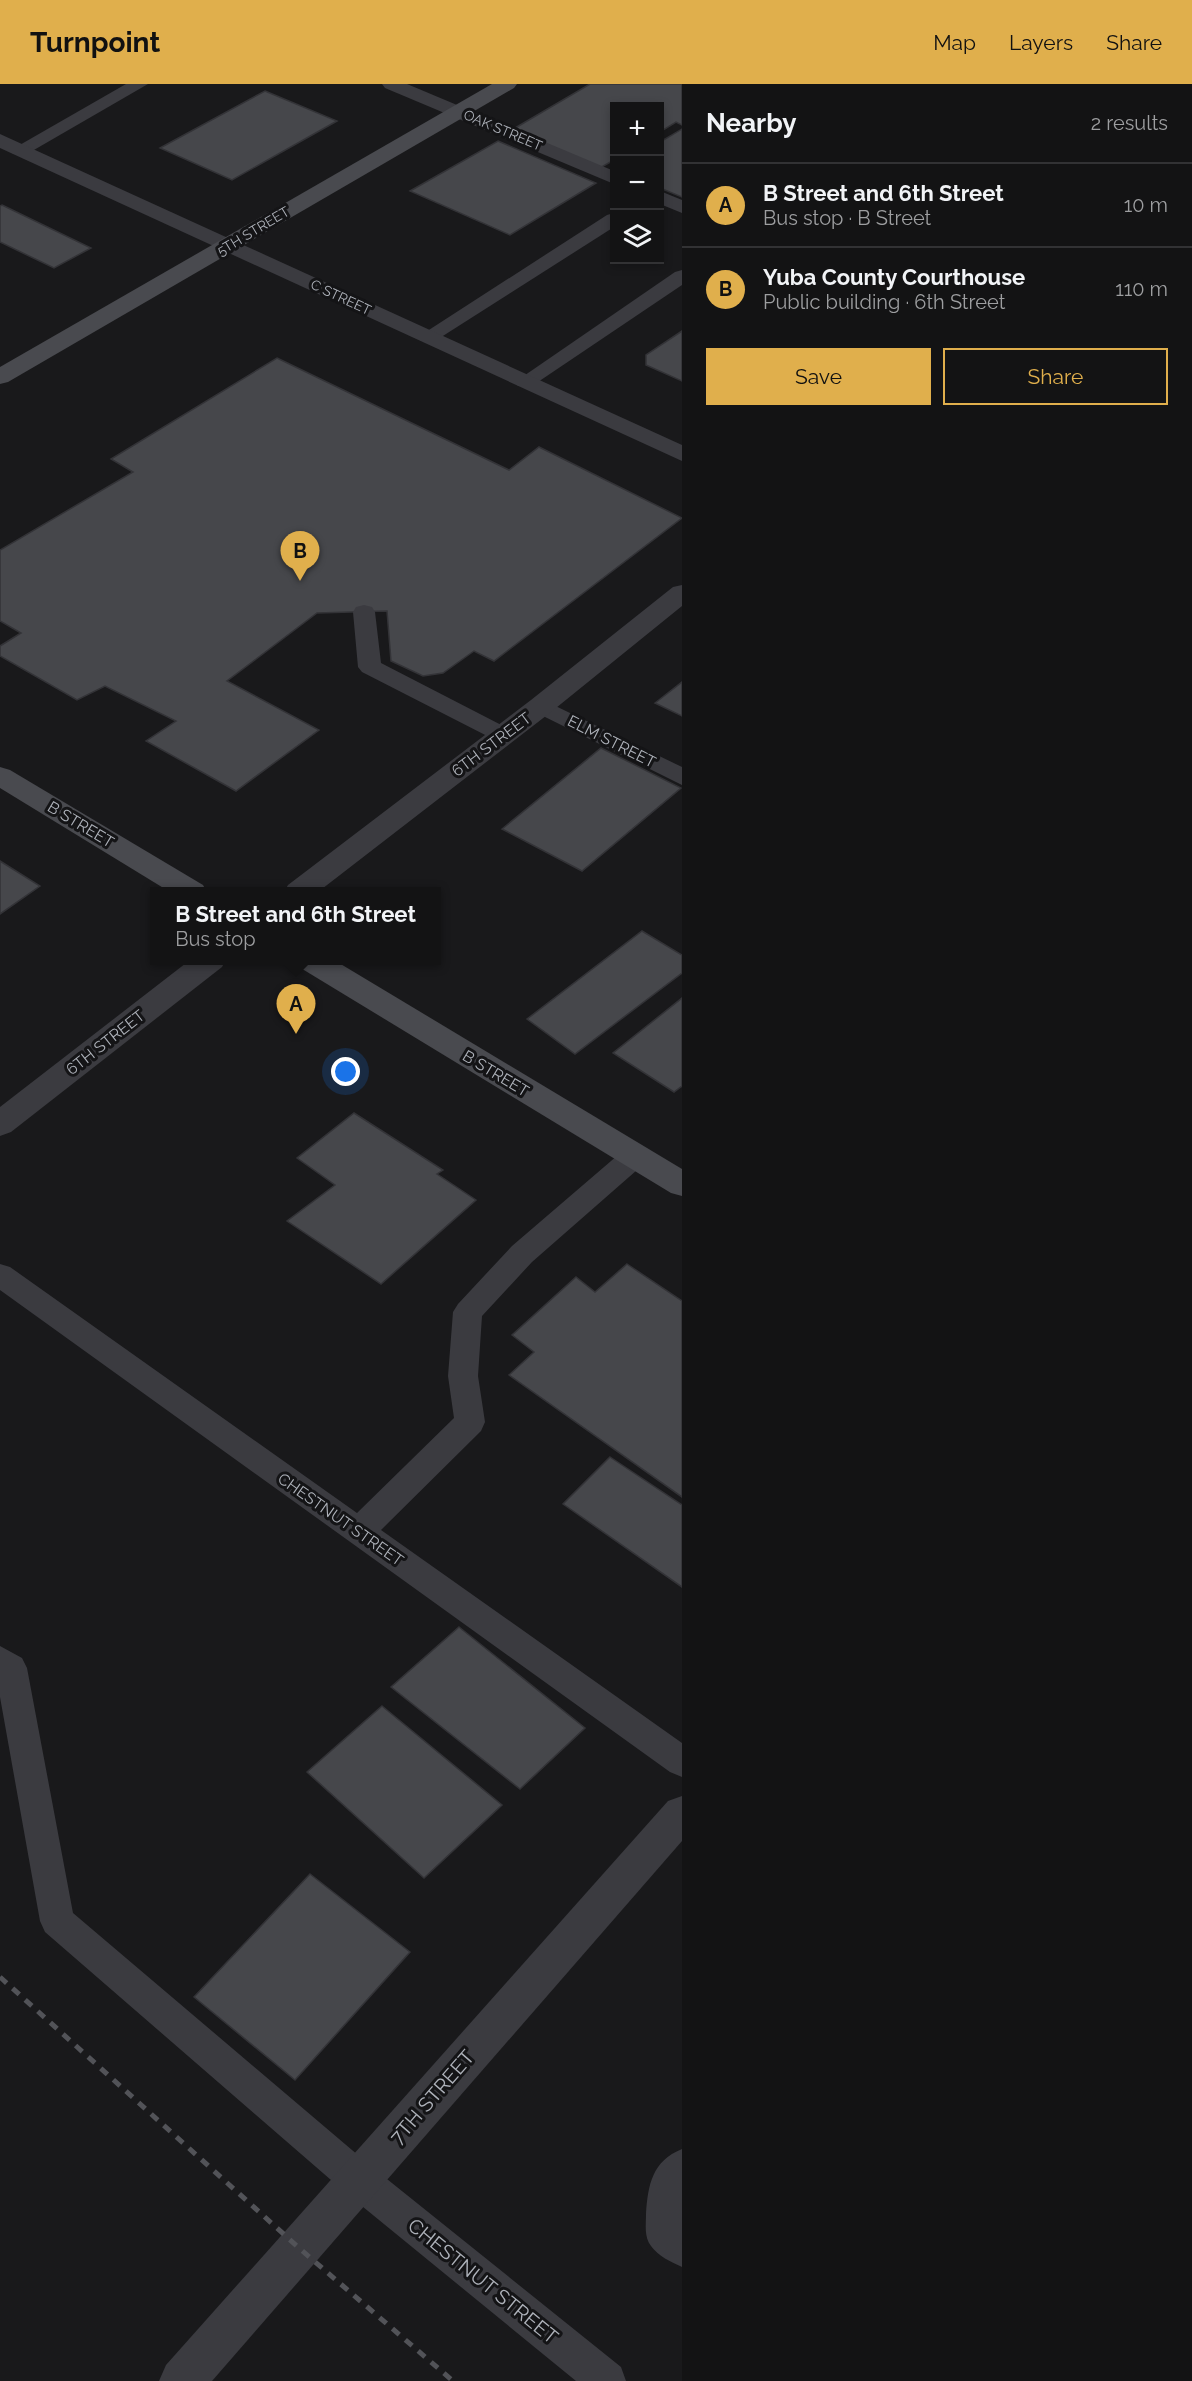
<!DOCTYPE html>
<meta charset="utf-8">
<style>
:root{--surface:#131314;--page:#202022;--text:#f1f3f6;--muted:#9d9ea0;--line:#323234;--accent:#e0af4c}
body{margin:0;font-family:Raleway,sans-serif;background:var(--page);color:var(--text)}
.controls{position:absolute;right:18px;top:18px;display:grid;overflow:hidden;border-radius:0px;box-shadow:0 3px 9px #0003}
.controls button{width:54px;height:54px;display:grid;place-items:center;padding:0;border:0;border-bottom:2px solid var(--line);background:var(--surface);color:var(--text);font:30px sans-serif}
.you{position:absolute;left:346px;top:988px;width:21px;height:21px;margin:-15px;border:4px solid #fff;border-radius:50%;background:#1a73e8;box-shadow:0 0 0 9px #1a73e833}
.badge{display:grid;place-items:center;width:39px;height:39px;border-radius:50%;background:var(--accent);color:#111;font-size:20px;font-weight:700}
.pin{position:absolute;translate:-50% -50px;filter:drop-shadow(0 2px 3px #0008)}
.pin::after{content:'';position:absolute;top:32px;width:21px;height:18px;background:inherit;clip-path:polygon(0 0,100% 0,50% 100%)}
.popup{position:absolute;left:150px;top:803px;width:291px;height:78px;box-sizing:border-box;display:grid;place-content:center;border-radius:0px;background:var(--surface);filter:drop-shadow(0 2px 4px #0005);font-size:20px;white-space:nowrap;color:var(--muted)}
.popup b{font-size:22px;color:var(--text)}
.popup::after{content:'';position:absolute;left:50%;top:100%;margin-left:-12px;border:12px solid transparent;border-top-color:var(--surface)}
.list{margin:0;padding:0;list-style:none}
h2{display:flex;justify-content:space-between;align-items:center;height:78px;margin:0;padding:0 24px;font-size:26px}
h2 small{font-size:20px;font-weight:400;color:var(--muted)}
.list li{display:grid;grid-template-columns:39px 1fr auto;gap:18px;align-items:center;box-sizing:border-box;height:84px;padding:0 24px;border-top:2px solid var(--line)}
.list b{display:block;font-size:22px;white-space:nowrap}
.list p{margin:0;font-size:20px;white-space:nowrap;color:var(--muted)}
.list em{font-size:20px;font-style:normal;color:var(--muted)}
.actions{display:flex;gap:12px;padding:18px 24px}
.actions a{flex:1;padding:14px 0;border:2px solid var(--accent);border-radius:0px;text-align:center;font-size:21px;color:var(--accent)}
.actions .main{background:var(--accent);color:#111}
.icon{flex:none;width:33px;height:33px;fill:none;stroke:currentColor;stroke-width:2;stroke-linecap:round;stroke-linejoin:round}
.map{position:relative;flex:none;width:682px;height:2297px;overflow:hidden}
header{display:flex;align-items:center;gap:36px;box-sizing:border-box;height:84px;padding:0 30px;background:var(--accent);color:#111}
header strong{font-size:28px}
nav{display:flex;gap:33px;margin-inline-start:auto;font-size:21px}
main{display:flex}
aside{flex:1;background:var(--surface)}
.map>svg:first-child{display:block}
.building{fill:#46474b;stroke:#333337;stroke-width:1.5}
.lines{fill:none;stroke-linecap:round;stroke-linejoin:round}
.lane{fill:#3b3b40;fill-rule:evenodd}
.street{fill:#3b3b40;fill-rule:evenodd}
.secondary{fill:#494a4f;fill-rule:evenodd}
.rail{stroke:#525358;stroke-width:5;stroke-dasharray:9 8;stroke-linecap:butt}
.labels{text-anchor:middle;stroke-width:6;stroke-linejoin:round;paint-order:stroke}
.far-street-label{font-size:14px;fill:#adb1b9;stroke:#141416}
.street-label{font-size:16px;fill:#adb1b9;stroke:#141416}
.near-street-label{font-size:20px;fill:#adb1b9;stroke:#141416}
</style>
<header>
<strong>Turnpoint</strong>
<nav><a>Map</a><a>Layers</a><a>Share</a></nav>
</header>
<main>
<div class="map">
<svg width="682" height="2297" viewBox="0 0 682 2297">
<rect width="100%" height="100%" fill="#19191b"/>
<g class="building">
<path d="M590,0H682V41L676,38L660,48V22H614V76L600,84L510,47Z"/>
<path d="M265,7L337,37L232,96L160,64Z"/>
<path d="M682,45V113L660,104V58Z"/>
<path d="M498,57L596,99L510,151L410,107Z"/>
<path d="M2,121L91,164L54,184L0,158V122Z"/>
<path d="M682,247V297L646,281V271Z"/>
<path d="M277,274L509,386L539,363L682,434L494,577L474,567L443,589L423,592L391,577L387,527L317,529L227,597L319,646L236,707L146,657L176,637L105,602L77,616L0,572V562L21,549L0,537V466L133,388L111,375Z"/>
<path d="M682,598V632L655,619Z"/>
<path d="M601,664L681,704L582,787L502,745Z"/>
<path d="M0,777L40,802L0,830Z"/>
<path d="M642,847L682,871V889L575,970L527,935Z"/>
<path d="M682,914V1002L674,1008L613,969Z"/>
<path d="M354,1029L443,1086L437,1090L476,1116L381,1200L287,1137L335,1101L297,1074Z"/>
<path d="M627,1180L682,1217V1413L509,1291L534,1268L512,1251L576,1193L595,1208Z"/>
<path d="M610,1373L682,1421V1503L563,1420Z"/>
<path d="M459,1543L585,1644L520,1705L391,1603Z"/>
<path d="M382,1622L502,1721L424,1794L307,1688Z"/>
<path d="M310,1790L410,1868L295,1996L194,1913Z"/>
</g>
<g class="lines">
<g class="lane">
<path d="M126,0H148L27,70H13L11,66Z"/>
<path d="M382,0H407L614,87V100L385,4Z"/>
<path d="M660,107L682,116V129L660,120Z"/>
<path d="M614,129V143L435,257H421L418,253L607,131Z"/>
<path d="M682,186V201L532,302H518L515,298L675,188Z"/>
<path d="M364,521L372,523L375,528L381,579L511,646L515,651L511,656L503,659L495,656L362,588L358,583L353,528L356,523Z"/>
<path d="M541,615L682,683V701L533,627L529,622L533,617Z"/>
<path d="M635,1062L645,1065L649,1072L645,1079L532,1178L482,1232L478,1292L485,1338L481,1347L381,1446L682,1659V1693L670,1688L0,1206V1180L10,1183L357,1429L454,1334L448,1292L453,1228L458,1220L512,1162L625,1065Z"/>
<path d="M0,1562L22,1574L27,1584L73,1829L372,2083L621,2283L626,2297H576L346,2109L45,1848L40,1837L0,1613Z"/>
<path d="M682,2065V2183C671,2178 658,2172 651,2162C644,2153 646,2141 646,2130C648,2101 652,2077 682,2065Z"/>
</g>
<g class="street">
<path d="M0,50L682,361V377L0,64Z"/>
<path d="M682,501V522L551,628L318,808H284L288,801L531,616L673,503Z"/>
<path d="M190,876H226L222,883L11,1048L0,1052V1023Z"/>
<path d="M682,1712V1757L212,2297H159L166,2281L668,1717Z"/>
</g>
<g class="secondary">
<path d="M492,0H517L514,4L8,298L0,300V283Z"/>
<path d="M0,683L10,686L203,801L207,808H170L0,704Z"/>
<path d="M295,876H334L682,1085V1112L671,1109L299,883Z"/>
</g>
<path class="rail" d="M0,1893L299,2164L453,2297"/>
</g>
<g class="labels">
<g class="far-street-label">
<text transform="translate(503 46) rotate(23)" y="5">OAK STREET</text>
<text transform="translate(253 147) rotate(-31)" y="5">5TH STREET</text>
<text transform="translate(341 213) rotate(25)" y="5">C STREET</text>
</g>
<g class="street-label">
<text transform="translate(612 657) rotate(27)" y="6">ELM STREET</text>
<text transform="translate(491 660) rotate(-37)" y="6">6TH STREET</text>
<text transform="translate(81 740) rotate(31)" y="6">B STREET</text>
<text transform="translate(105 958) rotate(-38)" y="6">6TH STREET</text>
<text transform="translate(496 989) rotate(31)" y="6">B STREET</text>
<text transform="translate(341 1435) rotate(35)" y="6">CHESTNUT STREET</text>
</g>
<g class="near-street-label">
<text transform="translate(432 2013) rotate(-49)" y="7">7TH STREET</text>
<text transform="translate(483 2197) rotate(39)" y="7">CHESTNUT STREET</text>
</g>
</g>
</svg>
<div class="controls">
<button>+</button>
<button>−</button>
<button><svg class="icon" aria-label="layers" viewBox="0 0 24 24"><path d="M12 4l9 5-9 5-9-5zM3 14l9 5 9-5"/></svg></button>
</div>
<div class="you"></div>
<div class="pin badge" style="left:296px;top:950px">A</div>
<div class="popup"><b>B Street and 6th Street</b>Bus stop</div>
<div class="pin badge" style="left:300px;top:497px">B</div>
</div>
<aside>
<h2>Nearby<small>2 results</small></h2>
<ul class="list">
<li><span class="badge">A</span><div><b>B Street and 6th Street</b><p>Bus stop · B Street</p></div><em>10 m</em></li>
<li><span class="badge">B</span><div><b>Yuba County Courthouse</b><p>Public building · 6th Street</p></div><em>110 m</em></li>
</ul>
<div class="actions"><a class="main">Save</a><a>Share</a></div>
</aside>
</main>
